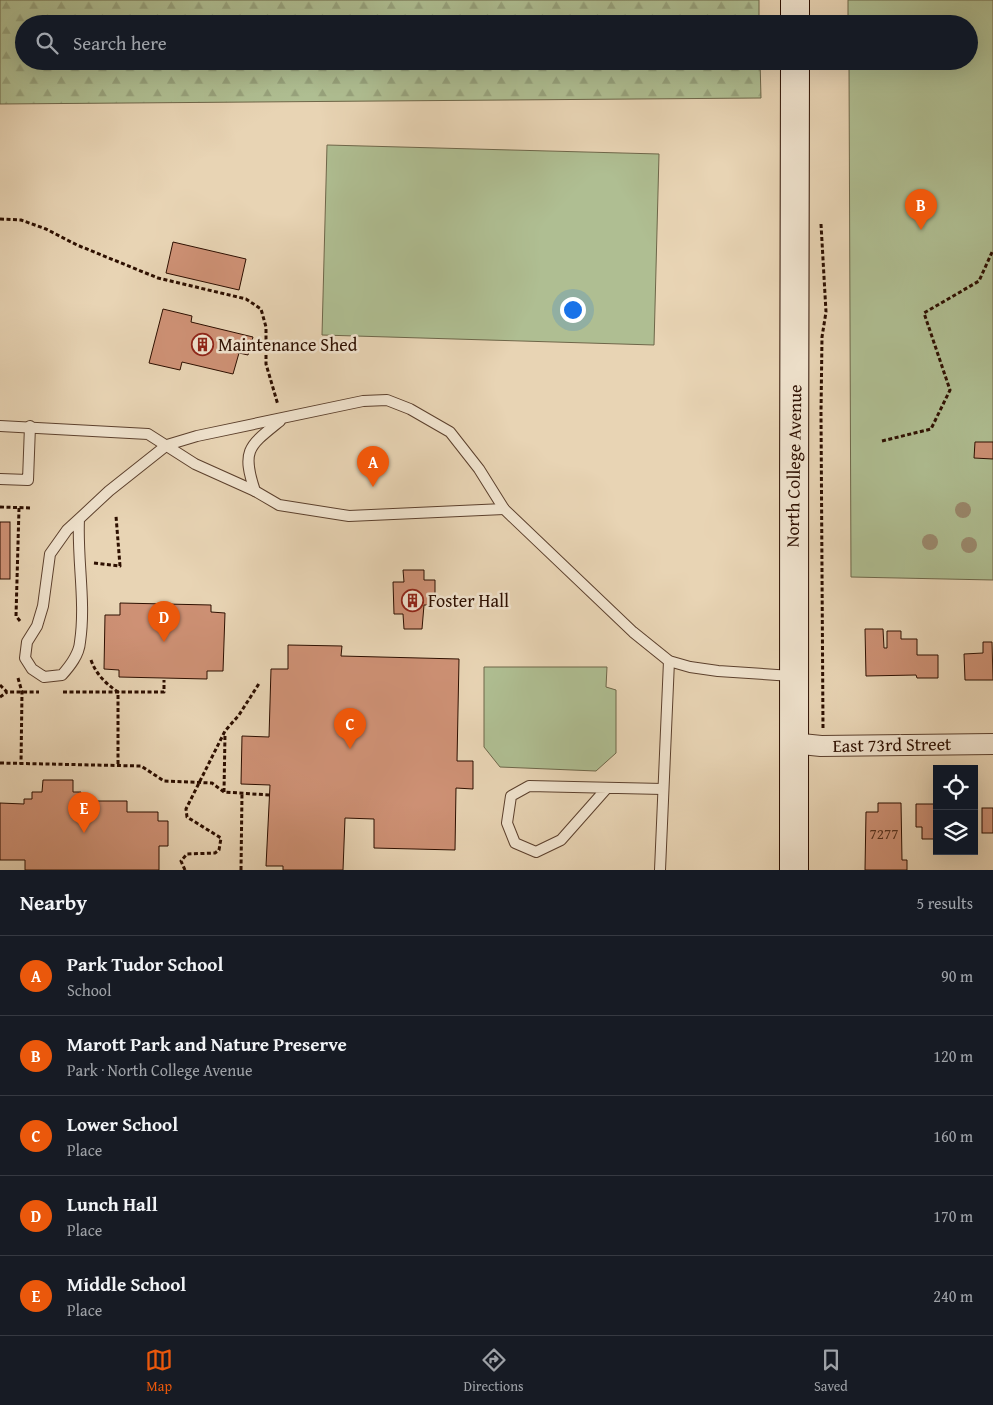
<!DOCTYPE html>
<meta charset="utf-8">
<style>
:root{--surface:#171b24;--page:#242831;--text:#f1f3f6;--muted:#9ea1a6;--line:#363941;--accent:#ea580c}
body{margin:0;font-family:"Gentium Book Plus",serif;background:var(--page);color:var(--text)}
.controls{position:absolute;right:15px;bottom:15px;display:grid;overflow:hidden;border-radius:0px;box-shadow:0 5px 20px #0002}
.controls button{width:45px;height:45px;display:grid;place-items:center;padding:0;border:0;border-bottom:1px solid var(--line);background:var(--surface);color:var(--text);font:25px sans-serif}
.you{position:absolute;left:572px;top:309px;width:18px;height:18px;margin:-12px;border:4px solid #fff;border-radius:50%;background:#1a73e8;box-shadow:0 0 0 8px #1a73e833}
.badge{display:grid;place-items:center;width:32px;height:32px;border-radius:50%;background:var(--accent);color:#fff;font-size:16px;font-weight:700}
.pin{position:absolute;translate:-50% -41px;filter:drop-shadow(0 1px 2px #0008)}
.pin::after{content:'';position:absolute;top:26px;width:18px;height:15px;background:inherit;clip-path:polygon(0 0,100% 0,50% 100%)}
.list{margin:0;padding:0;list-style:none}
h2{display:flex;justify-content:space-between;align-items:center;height:65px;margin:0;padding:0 20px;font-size:21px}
h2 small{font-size:16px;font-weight:400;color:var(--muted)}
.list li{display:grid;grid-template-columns:32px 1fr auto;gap:15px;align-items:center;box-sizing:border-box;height:80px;padding:0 20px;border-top:1px solid var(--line)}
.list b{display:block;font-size:19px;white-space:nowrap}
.list p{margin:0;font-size:16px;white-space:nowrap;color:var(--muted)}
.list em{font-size:16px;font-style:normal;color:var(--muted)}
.icon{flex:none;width:28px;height:28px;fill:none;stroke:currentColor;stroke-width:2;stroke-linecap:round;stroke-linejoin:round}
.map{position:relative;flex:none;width:993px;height:870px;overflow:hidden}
.search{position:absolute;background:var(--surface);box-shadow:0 5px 20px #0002;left:15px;right:15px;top:15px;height:55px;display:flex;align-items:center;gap:12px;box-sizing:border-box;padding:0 18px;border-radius:28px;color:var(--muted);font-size:19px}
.sheet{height:465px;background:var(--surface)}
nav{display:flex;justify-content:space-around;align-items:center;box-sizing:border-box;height:70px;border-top:1px solid var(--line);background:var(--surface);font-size:14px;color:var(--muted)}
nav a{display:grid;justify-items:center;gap:2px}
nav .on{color:var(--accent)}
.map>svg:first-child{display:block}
.forest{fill:url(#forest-firs);stroke:#6e6649}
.park{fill:#afbe92;stroke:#6e6649}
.building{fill:#ce9175;stroke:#2d0f00}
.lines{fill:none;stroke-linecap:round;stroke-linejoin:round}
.service-casing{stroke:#5c402d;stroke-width:12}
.minor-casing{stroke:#5c402d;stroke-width:22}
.secondary-casing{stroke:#2d0f00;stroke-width:30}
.path{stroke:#2d0f00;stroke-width:3;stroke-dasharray:4 2.5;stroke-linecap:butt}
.service{stroke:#f0e3ce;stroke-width:10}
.minor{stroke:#f0e3ce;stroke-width:20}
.secondary{stroke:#f0e3ce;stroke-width:28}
.tree{fill:#9a896d}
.labels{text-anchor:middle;stroke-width:5;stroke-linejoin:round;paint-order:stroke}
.number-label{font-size:15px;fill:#55301d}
.poi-label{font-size:18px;fill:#2d0f00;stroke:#f0e3ce;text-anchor:start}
.street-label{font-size:18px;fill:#2d0f00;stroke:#f0e3ce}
</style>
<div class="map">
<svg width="993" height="870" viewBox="0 0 993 870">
<defs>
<pattern id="forest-firs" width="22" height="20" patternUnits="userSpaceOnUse" patternTransform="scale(1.25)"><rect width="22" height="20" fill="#afbe92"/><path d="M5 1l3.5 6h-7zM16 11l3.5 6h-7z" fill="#97a27c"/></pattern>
</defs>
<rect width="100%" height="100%" fill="#e8d4b4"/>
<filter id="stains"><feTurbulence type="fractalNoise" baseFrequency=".004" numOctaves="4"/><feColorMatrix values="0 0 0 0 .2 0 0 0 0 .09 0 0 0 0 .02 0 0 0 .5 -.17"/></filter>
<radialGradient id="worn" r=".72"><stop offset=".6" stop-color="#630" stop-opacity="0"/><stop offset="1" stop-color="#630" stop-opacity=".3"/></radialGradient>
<path class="forest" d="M0,0H759V24H24V61H760L761,98L0,104Z"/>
<g class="park">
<path d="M848,0H993V580L851,577L849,61H969V24H848Z"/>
<path d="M327,145L659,154L654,345L322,335Z"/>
<path d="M484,667H607L606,687L616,690V753L596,771L500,767L484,747Z"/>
</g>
<g class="building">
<path d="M173,242L246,259L239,290L166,273Z"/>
<path d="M163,309L192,316L191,322L253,337L248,355L239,353L233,374L182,362L180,370L149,363Z"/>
<path d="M975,442H993V459L974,458Z"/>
<rect x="0" y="522" width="10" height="57"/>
<path d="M403,570H424V580H435V596H430L431,605H424L422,629H404L403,614H394L393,582H404Z"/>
<path d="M120,603L211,605V612L225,613L223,671H207V679L119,677V670L104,669L105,615H120Z"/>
<path d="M865,629H883L884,648H887V631H901V639H917V655H938V678H917L916,675L866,676Z"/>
<path d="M983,642H992L993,680H965L964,654L983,653Z"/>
<path d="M288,645L342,646L341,656L459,659L457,761H473V789L456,788L455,850L374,848V819L345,818L343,870H283V866H266L270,785L241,784L242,736L269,737L271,669H288Z"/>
<path d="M43,780H73V792H81V801H127V812H158V821H168V846H159V870H25V860H0V803L24,804V799H32V792H42Z"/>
<path d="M878,803H901L902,860H907V870H865L866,812H878Z"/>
<path d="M916,804H936L937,839H922V827H916Z"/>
<rect x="982" y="808" width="11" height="25"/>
<rect x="938" y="851" width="19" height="2"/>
</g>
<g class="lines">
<defs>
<g id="service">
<path d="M280,421C249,446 241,450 255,491L279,505L349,516L504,509"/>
<path d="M0,426L148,434L195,464L255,491"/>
<path d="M0,479L28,480L30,426"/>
<path d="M79,519C77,560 86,602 80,642C79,655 70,666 62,675L44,677L32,669L25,658L27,642L37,626L43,606L50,554L67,530L79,519L109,491L167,445L197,436L363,401L387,400L410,409L450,432L479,469L504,509L633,632L669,661L690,667L718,671L792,676"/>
<path d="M607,788L561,840L536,852L515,843L507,823L511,796L529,786L663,789"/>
<path d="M660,870L669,661"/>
</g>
<path id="minor" d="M792,743L821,746L993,744"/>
<g id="secondary">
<path d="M795,0V24"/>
<path d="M794,870C792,600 796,331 795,61"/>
</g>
</defs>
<use href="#service" class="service-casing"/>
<use href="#minor" class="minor-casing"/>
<use href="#secondary" class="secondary-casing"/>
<g class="path">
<path d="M0,219L21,220L46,229L77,245L158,278L246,299L261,309L266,327V364L278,405"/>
<path d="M821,224L826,312L822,337L821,413L823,728"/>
<path d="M882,441L931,429L950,390L924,313L979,281L993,250"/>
<path d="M0,507L32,508"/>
<path d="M19,508L16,616L20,621"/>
<path d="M94,563L120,566L116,516"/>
<path d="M91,660C96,674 105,683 118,692V765"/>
<path d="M18,678L22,692L21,764"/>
<path d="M0,685L7,692H39"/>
<path d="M63,692H164V680"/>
<path d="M0,697L7,692"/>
<path d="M0,763L141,766L164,781L212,783L224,792L269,795"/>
<path d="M224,792L225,734"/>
<path d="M185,870L181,861L187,854L215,853L219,850L221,838L187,817L186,809L225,731L239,715L260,682"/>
<path d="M241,870L242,793"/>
</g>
<use href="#service" class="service"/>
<use href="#minor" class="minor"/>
<use href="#secondary" class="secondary"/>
</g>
<g class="tree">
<circle cx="963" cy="510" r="8"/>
<circle cx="930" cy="542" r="8"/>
<circle cx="969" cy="545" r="8"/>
</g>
<defs>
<symbol id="building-ring" viewBox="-11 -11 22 22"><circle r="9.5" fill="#f0e3ce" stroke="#8f2418" stroke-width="1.5"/><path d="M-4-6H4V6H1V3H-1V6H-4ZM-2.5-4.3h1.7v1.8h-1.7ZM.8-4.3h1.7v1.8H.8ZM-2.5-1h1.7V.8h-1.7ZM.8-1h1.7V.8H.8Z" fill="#8f2418"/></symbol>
</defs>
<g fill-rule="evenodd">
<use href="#building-ring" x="190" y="332" width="25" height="25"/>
<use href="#building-ring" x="400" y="588" width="25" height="25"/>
</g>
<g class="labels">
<g class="number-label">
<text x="884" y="839">7277</text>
</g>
<g class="poi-label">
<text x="218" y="351">Maintenance Shed</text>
<text x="428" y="607">Foster Hall</text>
</g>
<g class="street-label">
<text transform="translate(794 466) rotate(-89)" y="6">North College Avenue</text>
<text transform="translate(892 745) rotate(-1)" y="6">East 73rd Street</text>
</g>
</g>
<rect width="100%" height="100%" filter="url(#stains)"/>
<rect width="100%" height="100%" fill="url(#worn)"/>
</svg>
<div class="controls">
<button><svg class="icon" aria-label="locate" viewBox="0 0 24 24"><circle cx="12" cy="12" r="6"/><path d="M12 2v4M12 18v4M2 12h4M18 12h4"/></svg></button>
<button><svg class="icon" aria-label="layers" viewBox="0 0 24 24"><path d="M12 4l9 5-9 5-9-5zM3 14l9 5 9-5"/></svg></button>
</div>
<div class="you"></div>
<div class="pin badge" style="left:373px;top:487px">A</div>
<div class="pin badge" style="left:921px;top:230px">B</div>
<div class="pin badge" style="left:350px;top:749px">C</div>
<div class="pin badge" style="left:164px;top:642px">D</div>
<div class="pin badge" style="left:84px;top:833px">E</div>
<div class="search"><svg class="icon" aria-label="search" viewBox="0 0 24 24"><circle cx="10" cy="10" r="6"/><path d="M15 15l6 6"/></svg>Search here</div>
</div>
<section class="sheet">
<h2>Nearby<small>5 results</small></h2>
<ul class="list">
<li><span class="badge">A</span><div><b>Park Tudor School</b><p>School</p></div><em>90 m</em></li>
<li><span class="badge">B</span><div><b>Marott Park and Nature Preserve</b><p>Park · North College Avenue</p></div><em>120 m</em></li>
<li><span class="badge">C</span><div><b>Lower School</b><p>Place</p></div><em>160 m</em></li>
<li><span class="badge">D</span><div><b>Lunch Hall</b><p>Place</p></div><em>170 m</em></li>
<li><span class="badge">E</span><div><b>Middle School</b><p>Place</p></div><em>240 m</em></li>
</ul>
</section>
<nav>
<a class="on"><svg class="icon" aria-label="map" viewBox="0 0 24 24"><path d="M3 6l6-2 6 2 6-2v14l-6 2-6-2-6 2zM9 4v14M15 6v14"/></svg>Map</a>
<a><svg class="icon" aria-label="directions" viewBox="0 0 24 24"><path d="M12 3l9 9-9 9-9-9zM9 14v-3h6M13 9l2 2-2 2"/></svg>Directions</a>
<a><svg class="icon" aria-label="saved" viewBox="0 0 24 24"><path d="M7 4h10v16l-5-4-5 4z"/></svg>Saved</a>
</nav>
